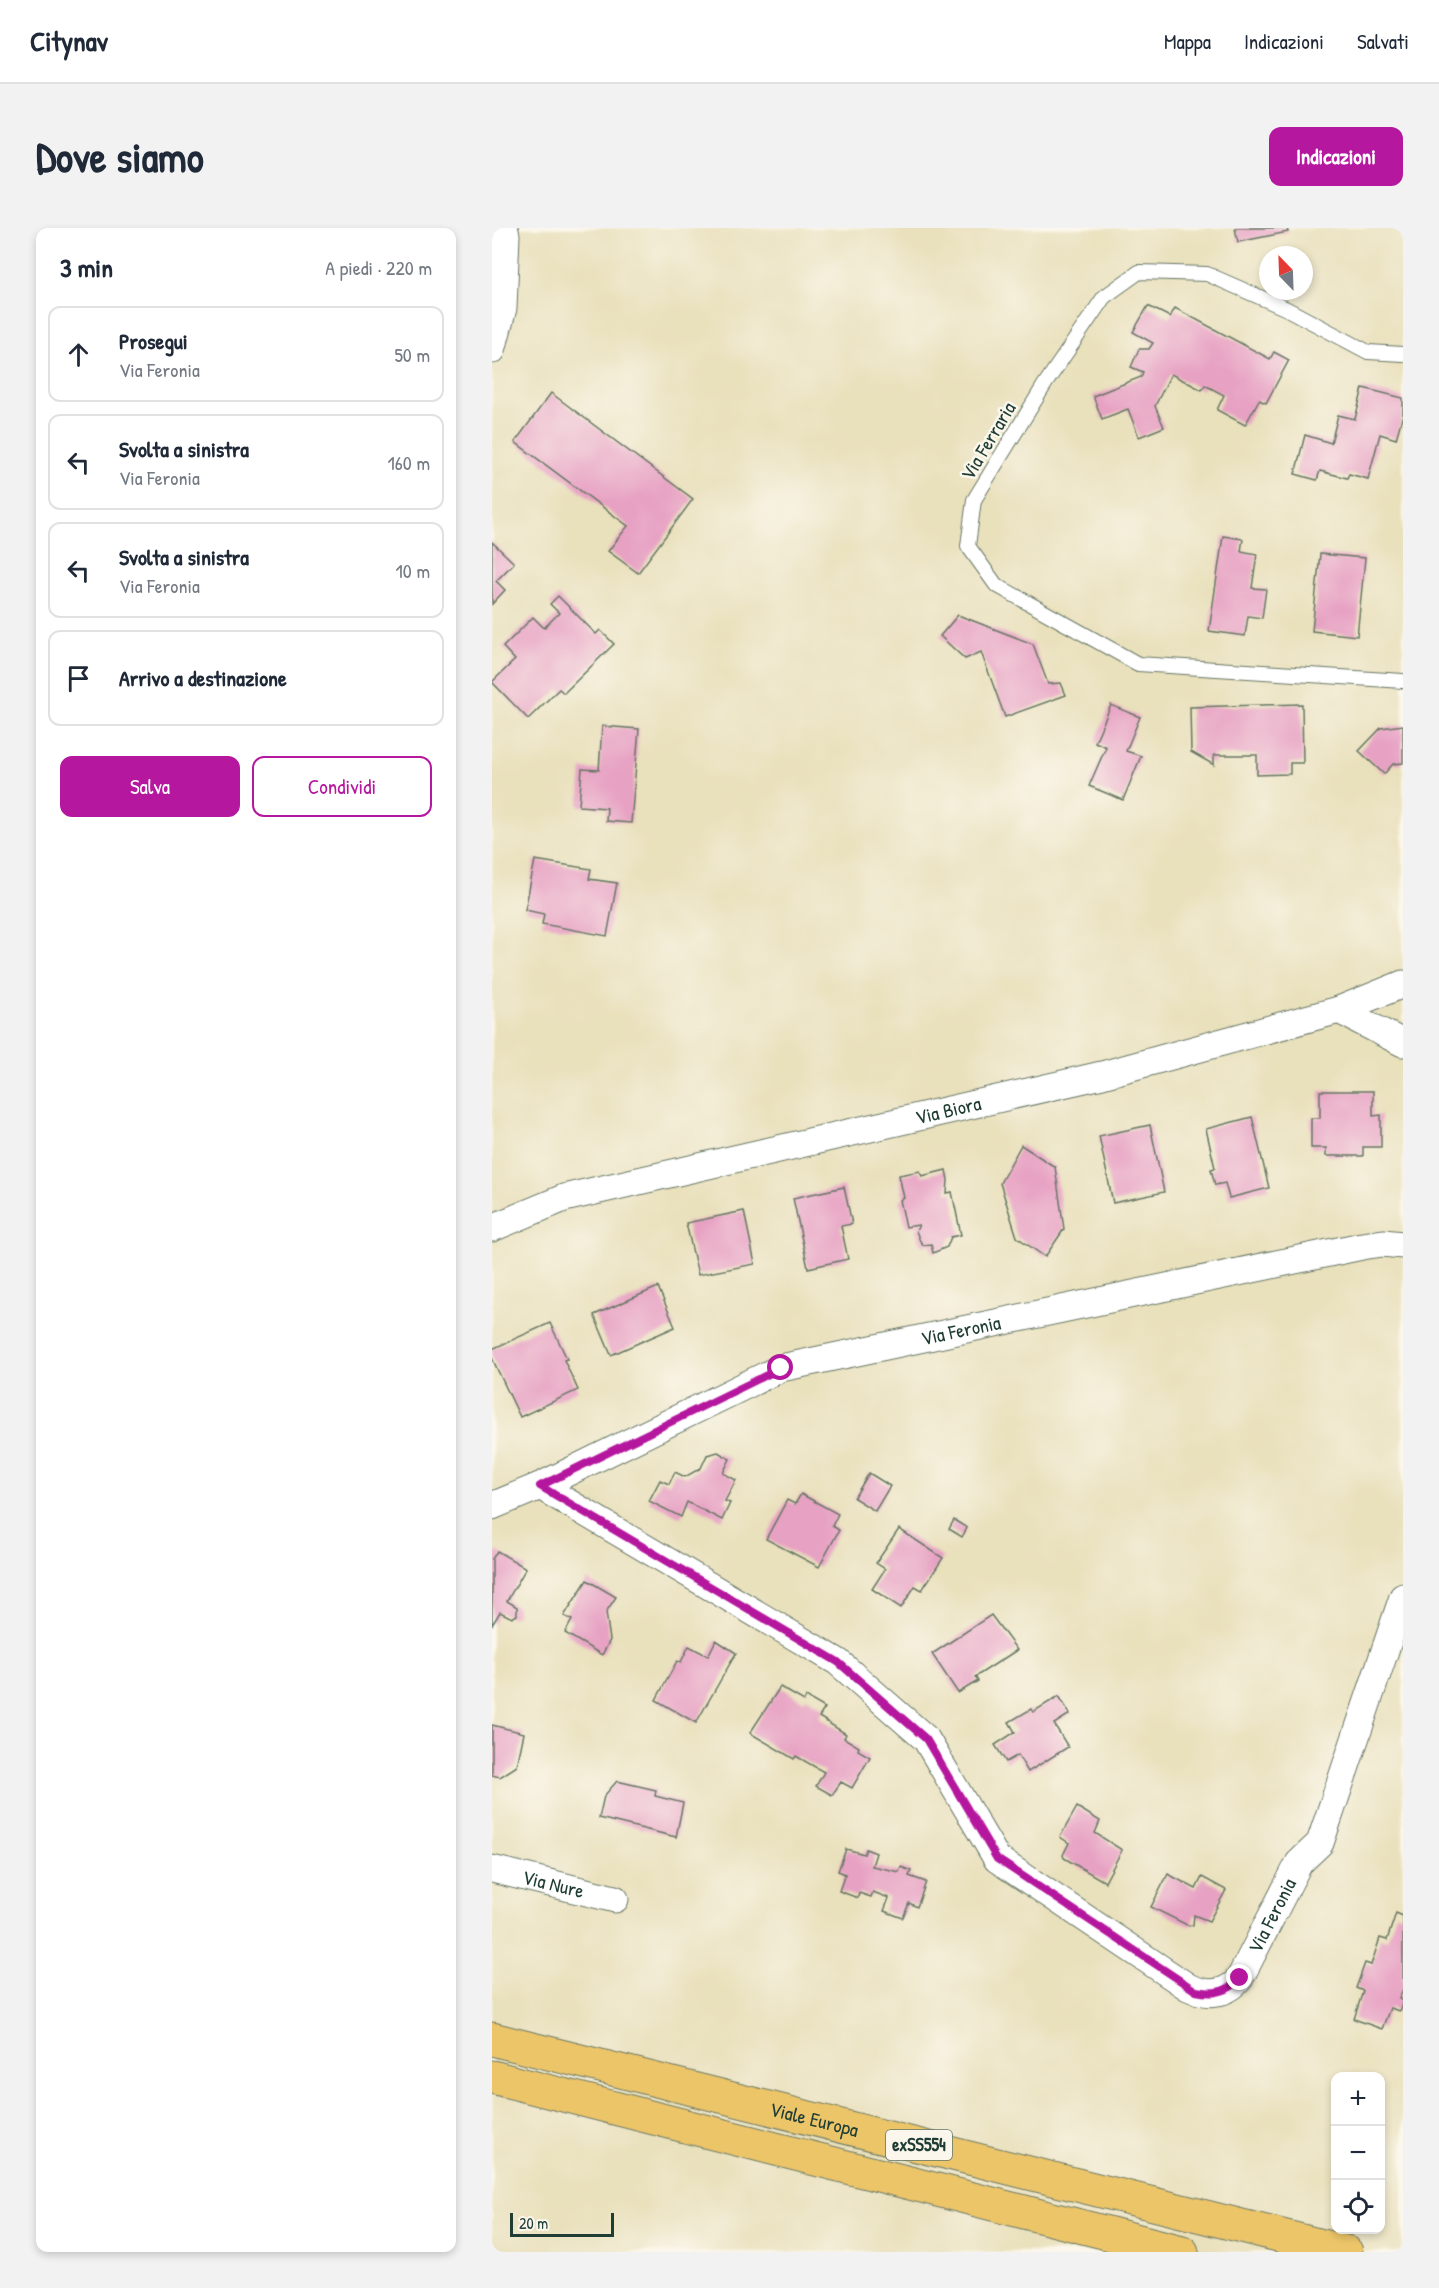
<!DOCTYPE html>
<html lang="it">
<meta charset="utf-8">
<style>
:root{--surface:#fff;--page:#f2f2f3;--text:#1f2937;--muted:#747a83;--line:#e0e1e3;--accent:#b5179e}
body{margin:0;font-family:"Patrick Hand",sans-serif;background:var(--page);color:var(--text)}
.controls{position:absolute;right:18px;bottom:18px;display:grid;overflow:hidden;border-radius:12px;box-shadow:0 3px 9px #0003}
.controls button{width:54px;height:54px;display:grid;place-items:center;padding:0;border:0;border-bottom:2px solid var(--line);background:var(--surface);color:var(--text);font:30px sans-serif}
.compass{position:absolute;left:767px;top:18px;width:54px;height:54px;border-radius:50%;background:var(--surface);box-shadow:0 3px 9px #0003;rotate:337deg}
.scale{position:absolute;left:18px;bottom:15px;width:104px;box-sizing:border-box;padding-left:6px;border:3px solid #1f3d34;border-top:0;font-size:16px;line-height:21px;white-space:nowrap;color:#1f3d34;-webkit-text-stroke:4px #fbf7ec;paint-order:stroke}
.stop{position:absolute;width:18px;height:18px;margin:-14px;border:4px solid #b5179e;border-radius:50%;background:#fff}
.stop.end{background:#b5179e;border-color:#fff;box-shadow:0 2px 6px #0008}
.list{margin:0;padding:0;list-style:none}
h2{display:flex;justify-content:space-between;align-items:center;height:78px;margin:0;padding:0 24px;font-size:26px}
h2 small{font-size:20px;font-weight:400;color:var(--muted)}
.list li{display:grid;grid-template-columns:39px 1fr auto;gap:18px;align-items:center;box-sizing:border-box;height:96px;margin:0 12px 12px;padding:0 12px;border:2px solid var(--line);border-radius:12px}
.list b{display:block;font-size:22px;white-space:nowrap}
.list p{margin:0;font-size:20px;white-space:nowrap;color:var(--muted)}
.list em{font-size:20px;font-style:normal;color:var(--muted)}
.actions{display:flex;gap:12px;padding:18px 24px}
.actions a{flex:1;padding:14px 0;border:2px solid var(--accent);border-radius:12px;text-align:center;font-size:21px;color:var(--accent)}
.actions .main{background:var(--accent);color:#fff}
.icon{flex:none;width:33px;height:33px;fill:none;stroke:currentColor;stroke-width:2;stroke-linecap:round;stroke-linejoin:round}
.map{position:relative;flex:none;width:911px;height:2024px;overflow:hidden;border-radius:12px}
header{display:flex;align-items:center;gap:36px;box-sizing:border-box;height:84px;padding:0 30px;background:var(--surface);border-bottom:2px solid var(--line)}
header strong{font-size:28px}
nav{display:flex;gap:33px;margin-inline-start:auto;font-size:21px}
.intro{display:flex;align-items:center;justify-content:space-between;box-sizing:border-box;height:144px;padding:0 36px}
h1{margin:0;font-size:42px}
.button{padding:15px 27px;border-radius:12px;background:var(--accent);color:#fff;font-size:21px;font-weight:700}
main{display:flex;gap:36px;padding:0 36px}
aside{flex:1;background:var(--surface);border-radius:12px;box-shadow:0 3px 9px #0003}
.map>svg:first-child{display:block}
.building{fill:#e7a1c3}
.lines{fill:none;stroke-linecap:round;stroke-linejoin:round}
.lane-casing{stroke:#667664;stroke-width:16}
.street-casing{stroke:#667664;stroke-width:29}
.primary-casing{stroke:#667664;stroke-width:35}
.lane{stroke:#fff;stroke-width:14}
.street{stroke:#fff;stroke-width:27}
.primary{stroke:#edc569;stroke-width:33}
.route{stroke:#b5179e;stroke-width:8}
.labels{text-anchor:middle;stroke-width:5;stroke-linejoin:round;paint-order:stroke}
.shield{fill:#fbf7ec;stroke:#61756b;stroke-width:1.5}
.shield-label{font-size:18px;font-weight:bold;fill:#1f3d34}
.street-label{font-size:20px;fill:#1f3d34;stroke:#fbf7ec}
</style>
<header>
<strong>Citynav</strong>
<nav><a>Mappa</a><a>Indicazioni</a><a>Salvati</a></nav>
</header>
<div class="intro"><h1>Dove siamo</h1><a class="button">Indicazioni</a></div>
<main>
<aside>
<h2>3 min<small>A piedi · 220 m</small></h2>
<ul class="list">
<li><svg class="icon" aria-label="ahead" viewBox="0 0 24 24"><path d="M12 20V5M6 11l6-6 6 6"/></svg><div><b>Prosegui</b><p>Via Feronia</p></div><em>50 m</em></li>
<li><svg class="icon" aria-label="left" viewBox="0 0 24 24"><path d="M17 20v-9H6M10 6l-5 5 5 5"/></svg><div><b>Svolta a sinistra</b><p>Via Feronia</p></div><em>160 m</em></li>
<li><svg class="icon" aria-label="left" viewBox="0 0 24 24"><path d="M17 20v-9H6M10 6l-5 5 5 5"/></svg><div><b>Svolta a sinistra</b><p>Via Feronia</p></div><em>10 m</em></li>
<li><svg class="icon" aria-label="arrive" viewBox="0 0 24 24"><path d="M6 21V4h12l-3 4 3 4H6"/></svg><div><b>Arrivo a destinazione</b></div></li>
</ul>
<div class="actions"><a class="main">Salva</a><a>Condividi</a></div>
</aside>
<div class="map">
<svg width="911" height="2024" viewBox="0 0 911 2024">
<rect width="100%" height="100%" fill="#fbf7ec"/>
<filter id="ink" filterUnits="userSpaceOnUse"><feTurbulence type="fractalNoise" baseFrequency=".0167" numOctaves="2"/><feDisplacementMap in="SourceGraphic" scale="12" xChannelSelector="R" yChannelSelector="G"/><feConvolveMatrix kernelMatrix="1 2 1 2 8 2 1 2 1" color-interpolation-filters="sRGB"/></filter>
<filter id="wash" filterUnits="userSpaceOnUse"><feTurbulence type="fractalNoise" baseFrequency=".008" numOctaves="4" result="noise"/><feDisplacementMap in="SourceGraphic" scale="24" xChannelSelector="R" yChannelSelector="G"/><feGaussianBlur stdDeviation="1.35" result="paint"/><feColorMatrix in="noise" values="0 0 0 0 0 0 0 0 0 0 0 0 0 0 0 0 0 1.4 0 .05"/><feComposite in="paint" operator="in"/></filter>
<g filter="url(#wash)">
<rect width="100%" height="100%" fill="#e9e0bc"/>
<g id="blocks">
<g class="building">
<path d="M743,0H795L796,4L746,14Z"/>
<path d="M656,78L678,89L683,80L778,131L782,124L797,132L774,175L767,172L753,197L725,182L732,167L713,157L710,162L679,146L663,178L672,199L647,209L636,181L610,191L601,168L649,149L651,144L639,139L647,121H657L661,115L641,104Z"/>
<path d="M871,160L911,170V186L904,211L888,206L876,251L857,246L855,250L828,243L825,252L803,246L813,207L839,215L846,187L863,191Z"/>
<path d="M59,165L201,271L146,345L116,323L136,298L23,214Z"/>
<path d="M731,308L751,311L749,323L765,326L760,360L774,361L770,390L756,388L753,408L717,403Z"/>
<path d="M0,314L22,335L4,353L13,362L0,376Z"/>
<path d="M828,326L873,330L865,408L820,403Z"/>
<path d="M66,368L104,406L108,402L122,416L72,465L67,461L36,491L0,454L23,432L11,419L41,389L52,400L67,385L58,376Z"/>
<path d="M466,387L541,416L556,456L569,455L574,467L513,489L489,424L473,431L448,408Z"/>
<path d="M810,476L811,535H798V546L765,547V527H722V537L699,524L698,479Z"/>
<path d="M619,477L648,489L634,523L649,528L631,572L597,558L614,519L603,514Z"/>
<path d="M911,497V535L901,536L892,546L867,523L889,500Z"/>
<path d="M110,498L147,501L139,595L114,593L115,580L87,578L90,541L107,542Z"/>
<path d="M43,632L99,641L97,651L125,655L115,708L50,696L52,686L33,682Z"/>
<path d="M828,863H881V888L889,887V919H871V928H834V920H819V890H828Z"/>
<path d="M760,889L777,960L737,970L733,955L723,957L719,941L723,940L714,901Z"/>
<path d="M658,897L672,964L621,975L607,908Z"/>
<path d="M529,917L563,939L572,1001L553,1029L525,1009L508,955Z"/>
<path d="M454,942L456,952L455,965L460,964L469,1007L459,1009L455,1019L441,1025L439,1016L431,1017L428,1013L424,1003L427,997L414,999L408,972L412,970L407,947L428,943L430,948Z"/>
<path d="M352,959L360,996L349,998L356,1031L316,1040L301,970Z"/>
<path d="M252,983L263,1036L206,1047L194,995Z"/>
<path d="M166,1059L183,1099L119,1127L102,1087Z"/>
<path d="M58,1095L75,1131L72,1132L86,1162L28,1189L0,1130V1121Z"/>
<path d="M226,1224L238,1231L231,1245L244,1252L233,1273L238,1275L230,1292L195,1274L189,1289L157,1273L168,1252L177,1256L183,1244L193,1249L209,1240L215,1227Z"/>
<path d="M377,1245L398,1258L383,1283L362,1270Z"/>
<path d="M309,1266L346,1286L340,1298L347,1302L327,1339L274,1311L295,1272L303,1276Z"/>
<path d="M462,1292L475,1300L470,1309L457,1301Z"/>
<path d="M407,1301L451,1330L430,1362L423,1358L409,1380L380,1361L393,1341L384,1335Z"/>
<path d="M5,1323L34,1340L15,1373L25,1379V1387L20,1390L8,1384L0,1397V1331Z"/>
<path d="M95,1352L124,1369L114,1384L118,1412L110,1427L73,1405L80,1392L72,1388Z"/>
<path d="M499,1387L525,1422L483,1449L486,1453L466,1465L440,1426Z"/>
<path d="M224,1412L244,1425L204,1495L164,1472L185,1433L189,1434L197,1418L216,1428Z"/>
<path d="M288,1459L312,1473L314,1469L333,1480L327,1489L354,1506L352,1510L367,1519L366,1522L378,1529L360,1560L349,1554L340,1567L324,1558L332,1544L304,1528L302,1531L258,1505Z"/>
<path d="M567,1468L578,1486L562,1496L576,1519L536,1544L526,1527L514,1534L503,1517L523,1504L517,1494L539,1481L541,1484Z"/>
<path d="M0,1497L32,1505L25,1538L8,1549L0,1547Z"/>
<path d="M125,1553L164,1562L163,1568L191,1575L184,1609L107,1590L112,1568Z"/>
<path d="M585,1579L608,1593L603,1605L630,1622L613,1654L572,1630L571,1627L577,1615L568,1609Z"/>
<path d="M354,1621L372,1626L374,1621L384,1625L380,1638L407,1644L409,1639L419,1643L417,1648L434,1654L425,1679L417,1675L411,1690L392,1683L397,1670L381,1664L379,1669L367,1665L366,1670L347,1663L353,1646L346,1643Z"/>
<path d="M676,1646L704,1661L710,1649L734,1662L717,1693L702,1687L701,1697L697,1698L659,1679Z"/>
<path d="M904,1685L911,1688V1761L907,1771L911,1773L907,1783L898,1780L890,1801L862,1791L871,1763L864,1760L873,1735L879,1737L888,1710L895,1712Z"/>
</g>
</g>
</g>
<g filter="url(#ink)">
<use href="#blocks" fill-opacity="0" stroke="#667664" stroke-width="1.5"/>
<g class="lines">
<defs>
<path id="lane" d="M911,126L876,124L795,81L715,46L647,44L612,69L553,156L482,272L476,318L504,357L646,436L911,453"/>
<g id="street">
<path d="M0,122L11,80L14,7L12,0"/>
<path d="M847,782L911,815"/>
<path id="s1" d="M0,1000L72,970L610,847L847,782L911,756"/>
<path id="s2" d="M48,1258L346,1434L434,1511L505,1631L696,1759C715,1768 735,1767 748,1750L807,1635L828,1615L911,1369"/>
<path id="s3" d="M0,1278L48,1258L289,1140L870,1018L891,1015L911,1017"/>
<path id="s4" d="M0,1641L123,1671"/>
</g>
<g id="primary">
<path id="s5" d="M0,1811L854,2024"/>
<path d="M0,1849L690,2024"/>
</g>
</defs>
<use href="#lane" class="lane-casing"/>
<use href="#street" class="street-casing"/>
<use href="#primary" class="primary-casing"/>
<use href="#lane" class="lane"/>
<use href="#street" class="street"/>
<use href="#primary" class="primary"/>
</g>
</g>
<g class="lines" filter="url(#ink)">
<path class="route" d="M289,1140L48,1258L346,1434L434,1511L505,1631L704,1763C722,1767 737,1764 748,1750"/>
</g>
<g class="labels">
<rect class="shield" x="394" y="1902" width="66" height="30" rx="4.5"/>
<g class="shield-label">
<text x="427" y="1923">exSS554</text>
</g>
<g class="street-label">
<text transform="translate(496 213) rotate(-59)" y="7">Via Ferraria</text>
<text dy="7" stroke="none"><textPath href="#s1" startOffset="472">Via Biora</textPath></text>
<text dy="7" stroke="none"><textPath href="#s3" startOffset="504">Via Feronia</textPath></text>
<text dy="7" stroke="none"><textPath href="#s4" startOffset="63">Via Nure</textPath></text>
<text dy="7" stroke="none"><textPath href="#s2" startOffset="960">Via Feronia</textPath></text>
<text dy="7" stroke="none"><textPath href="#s5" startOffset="332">Viale Europa</textPath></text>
</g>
</g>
</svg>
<div class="controls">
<button>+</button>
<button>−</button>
<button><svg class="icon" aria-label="locate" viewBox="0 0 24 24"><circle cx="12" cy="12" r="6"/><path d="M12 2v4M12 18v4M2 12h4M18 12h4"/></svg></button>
</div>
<svg class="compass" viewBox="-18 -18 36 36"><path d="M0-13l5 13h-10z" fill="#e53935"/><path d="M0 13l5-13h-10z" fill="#747a83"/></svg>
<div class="scale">20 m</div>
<div class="stop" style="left:289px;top:1140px"></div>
<div class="stop end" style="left:748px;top:1750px"></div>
</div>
</main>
